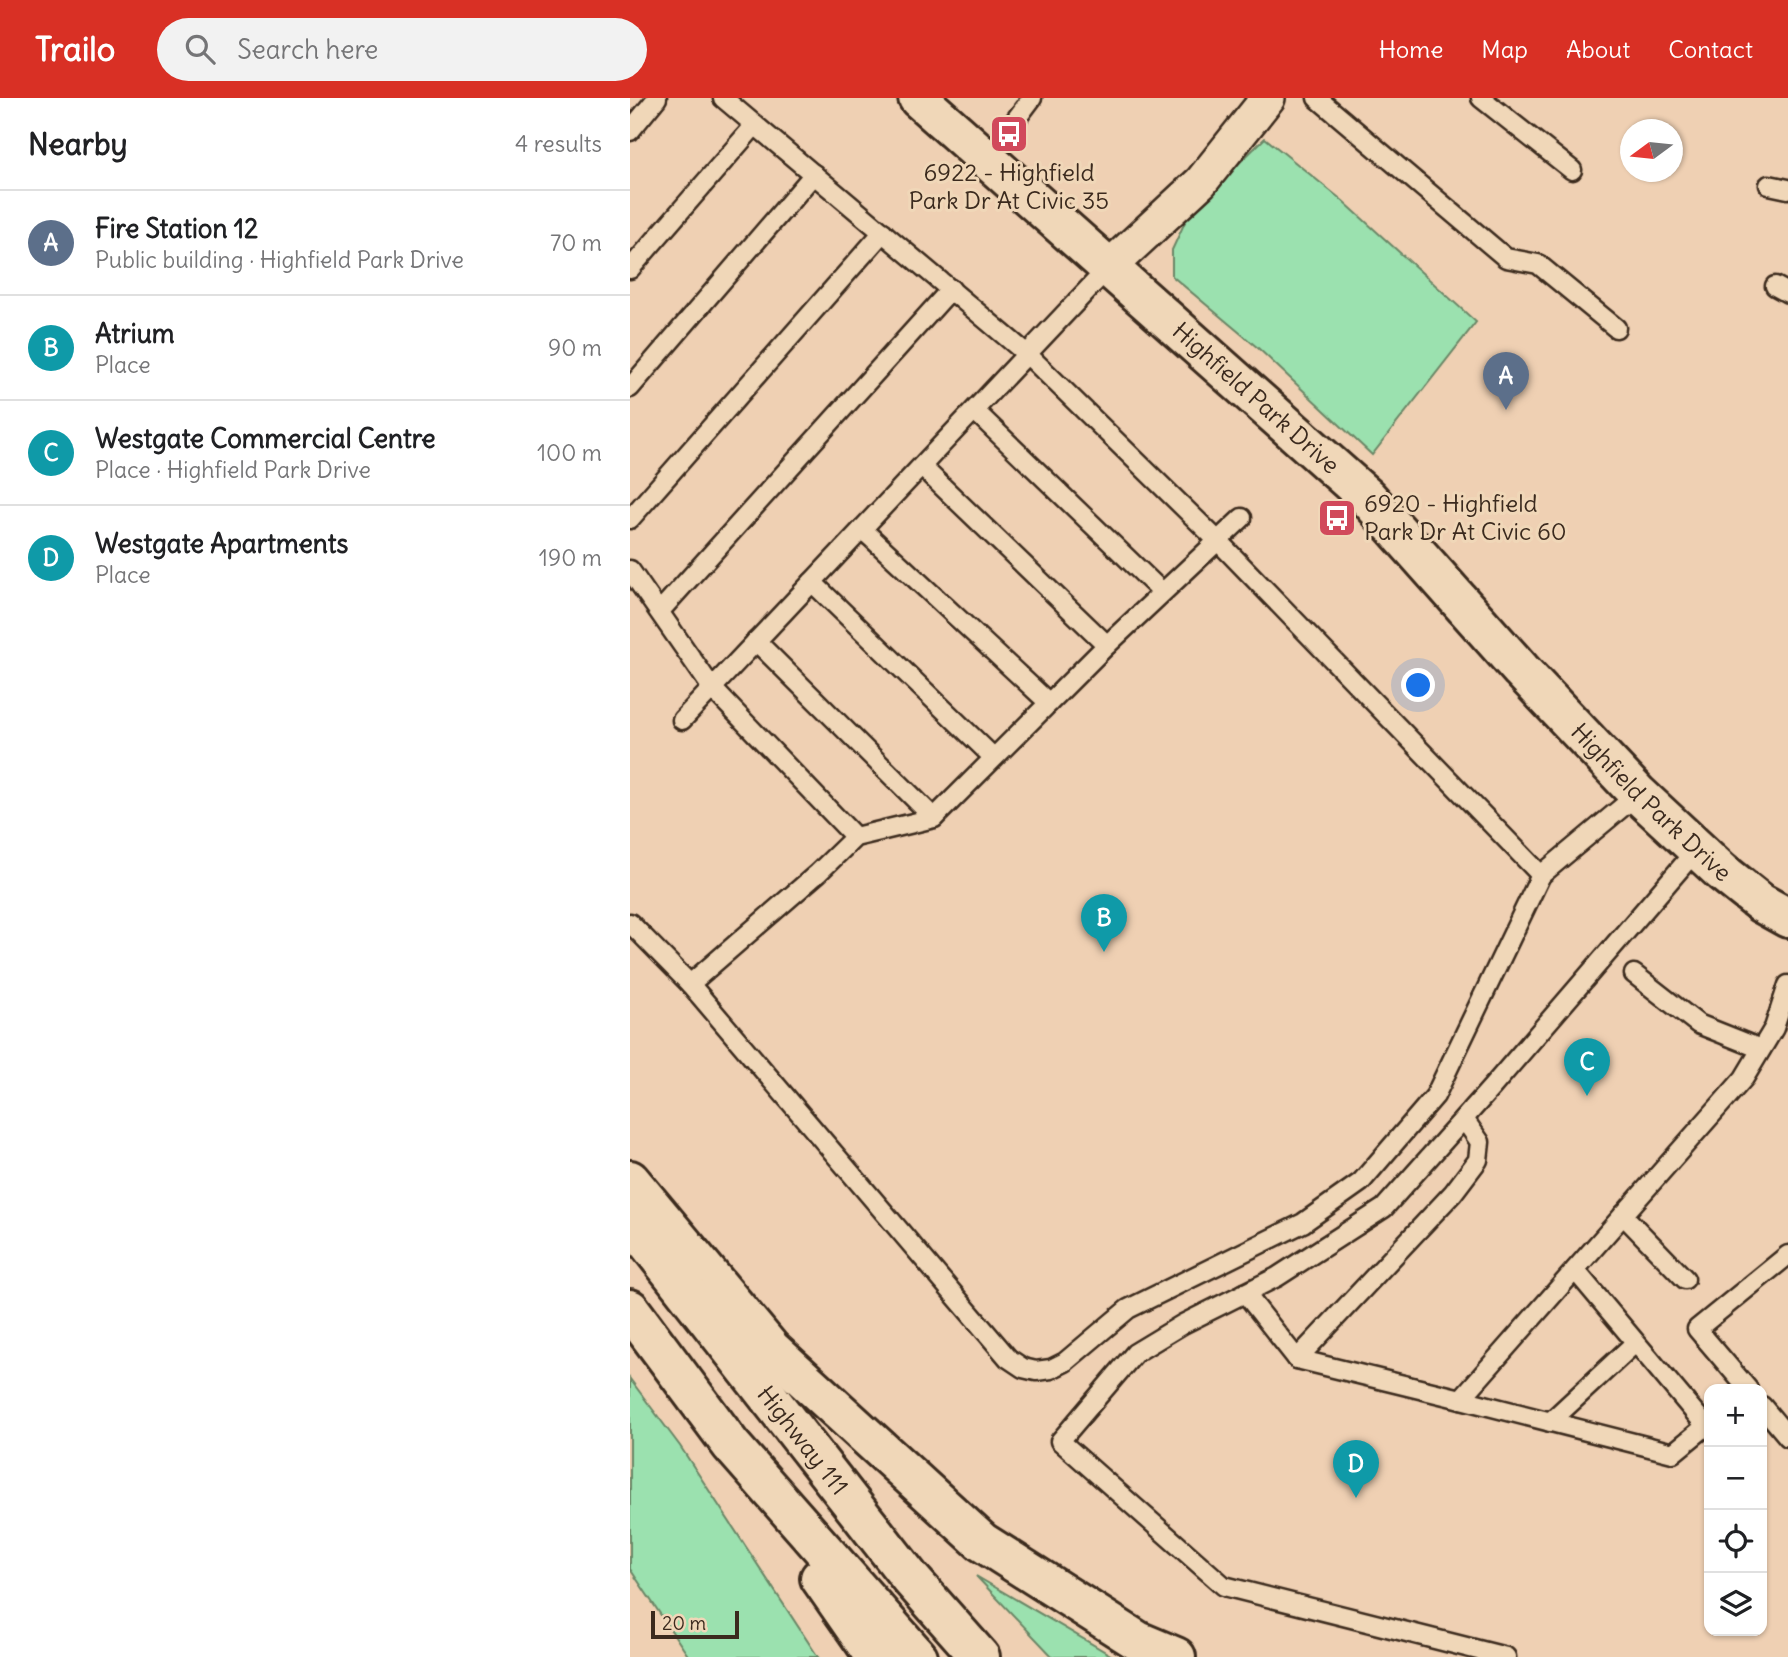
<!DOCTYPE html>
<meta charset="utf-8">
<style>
:root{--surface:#fff;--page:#f2f2f2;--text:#202124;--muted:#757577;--line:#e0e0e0;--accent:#d93025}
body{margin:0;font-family:Delius,sans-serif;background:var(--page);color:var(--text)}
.controls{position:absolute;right:21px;bottom:21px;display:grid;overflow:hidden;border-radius:14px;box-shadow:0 2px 5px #0004}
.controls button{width:63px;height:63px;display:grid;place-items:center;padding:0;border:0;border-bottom:2px solid var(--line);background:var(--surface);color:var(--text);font:35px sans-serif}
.compass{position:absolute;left:990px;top:21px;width:63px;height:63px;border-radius:50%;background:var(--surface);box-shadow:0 2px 5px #0004;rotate:255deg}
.scale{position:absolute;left:21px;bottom:18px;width:88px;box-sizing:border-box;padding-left:7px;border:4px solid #3b2a1e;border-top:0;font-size:19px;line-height:24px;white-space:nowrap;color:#3b2a1e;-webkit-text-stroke:5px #f0d7b8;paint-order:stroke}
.you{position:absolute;left:789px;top:588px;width:24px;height:24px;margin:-18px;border:5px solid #fff;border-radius:50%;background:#1a73e8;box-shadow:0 0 0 10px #1a73e833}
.badge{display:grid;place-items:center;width:46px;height:46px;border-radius:50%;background:var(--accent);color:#fff;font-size:23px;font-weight:700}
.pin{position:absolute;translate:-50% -58px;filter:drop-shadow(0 2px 4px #0008)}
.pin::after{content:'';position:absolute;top:37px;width:24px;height:21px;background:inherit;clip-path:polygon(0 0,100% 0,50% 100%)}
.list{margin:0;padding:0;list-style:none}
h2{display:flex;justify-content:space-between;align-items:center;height:91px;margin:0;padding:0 28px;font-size:30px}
h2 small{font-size:23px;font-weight:400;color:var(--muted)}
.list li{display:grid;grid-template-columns:46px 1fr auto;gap:21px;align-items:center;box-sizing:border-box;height:105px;padding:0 28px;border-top:2px solid var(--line)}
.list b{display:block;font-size:26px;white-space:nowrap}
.list p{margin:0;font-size:23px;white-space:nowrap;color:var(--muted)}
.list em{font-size:23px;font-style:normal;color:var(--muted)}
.icon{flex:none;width:38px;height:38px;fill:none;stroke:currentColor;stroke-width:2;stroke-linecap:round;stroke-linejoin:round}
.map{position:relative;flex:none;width:1158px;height:1559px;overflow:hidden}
header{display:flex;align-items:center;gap:42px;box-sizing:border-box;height:98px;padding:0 35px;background:var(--accent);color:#fff}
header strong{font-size:33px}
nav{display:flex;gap:38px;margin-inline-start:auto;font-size:24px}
.search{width:490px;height:63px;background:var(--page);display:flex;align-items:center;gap:18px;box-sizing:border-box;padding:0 24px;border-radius:38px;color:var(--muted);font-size:26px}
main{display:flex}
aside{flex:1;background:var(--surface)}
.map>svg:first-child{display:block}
.green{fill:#9be1af;stroke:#6b8666;stroke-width:2}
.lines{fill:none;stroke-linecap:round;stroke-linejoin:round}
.lane-casing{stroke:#3b2a1e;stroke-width:23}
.street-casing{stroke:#3b2a1e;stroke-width:38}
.secondary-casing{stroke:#3b2a1e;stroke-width:44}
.highway-casing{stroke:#3b2a1e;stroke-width:44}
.lane{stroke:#f0d7b8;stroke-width:18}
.street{stroke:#f0d7b8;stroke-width:33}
.secondary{stroke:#f0d7b8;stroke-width:38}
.highway{stroke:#f0d7b8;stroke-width:38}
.labels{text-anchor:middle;stroke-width:6;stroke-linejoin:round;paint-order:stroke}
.poi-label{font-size:24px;fill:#3b2a1e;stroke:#f0d7b8}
.street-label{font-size:24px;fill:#3b2a1e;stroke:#f0d7b8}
</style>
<header>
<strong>Trailo</strong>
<div class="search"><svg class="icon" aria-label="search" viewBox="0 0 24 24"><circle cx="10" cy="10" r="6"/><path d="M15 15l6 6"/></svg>Search here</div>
<nav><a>Home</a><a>Map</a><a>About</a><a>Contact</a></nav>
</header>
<main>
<aside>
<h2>Nearby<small>4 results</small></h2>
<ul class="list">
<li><span class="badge" style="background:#5c6f8a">A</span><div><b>Fire Station 12</b><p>Public building · Highfield Park Drive</p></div><em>70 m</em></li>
<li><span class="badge" style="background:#0f9aa8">B</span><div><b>Atrium</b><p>Place</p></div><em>90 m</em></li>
<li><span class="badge" style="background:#0f9aa8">C</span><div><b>Westgate Commercial Centre</b><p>Place · Highfield Park Drive</p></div><em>100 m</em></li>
<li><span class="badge" style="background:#0f9aa8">D</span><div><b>Westgate Apartments</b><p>Place</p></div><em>190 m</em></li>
</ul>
</aside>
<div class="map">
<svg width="1158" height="1559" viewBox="0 0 1158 1559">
<rect width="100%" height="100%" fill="#efd0b3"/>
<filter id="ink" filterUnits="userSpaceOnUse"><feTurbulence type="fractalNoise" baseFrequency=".0143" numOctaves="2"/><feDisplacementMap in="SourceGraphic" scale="14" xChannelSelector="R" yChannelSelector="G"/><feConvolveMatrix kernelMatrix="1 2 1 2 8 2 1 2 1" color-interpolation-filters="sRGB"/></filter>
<g filter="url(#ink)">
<g class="green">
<path d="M635,40L713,103L846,224L742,357L628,250L542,178V152L560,113Z"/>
<path d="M0,1281L50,1348L188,1559H59L0,1471Z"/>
<path d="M346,1478L484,1559H423Z"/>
</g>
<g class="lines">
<defs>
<g id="lane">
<path d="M93,0L398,257L587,442L911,777L1008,696"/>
<path d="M687,0L876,160L908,166L986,230"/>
<path d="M851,0L942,72"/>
<path d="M0,33L27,0"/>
<path d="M357,60L402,0"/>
<path d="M1139,87L1158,91"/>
<path d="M0,171L125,27"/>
<path d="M1145,188L1158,195"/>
<path d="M0,290L184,76"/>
<path d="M345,313L532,494"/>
<path d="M292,369L477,547"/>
<path d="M0,421L253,134"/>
<path d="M232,431L419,605"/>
<path d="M0,472L82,590L225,739"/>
<path d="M182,484L363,659"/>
<path d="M30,513L321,191"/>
<path d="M126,543L304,720"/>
<path d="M52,622L479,169"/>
<path d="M0,825L60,886L378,1260L393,1270L406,1273L421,1271L435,1264L498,1211L673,1125L731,1084L805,998L911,777"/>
<path d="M1004,876L1068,926L1131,951"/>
<path d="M60,886L188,775L225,739L304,720L477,547L612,420"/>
<path d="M993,1117L1055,1181"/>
<path d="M615,1195L667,1261L831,1301L1114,980L1144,930L1158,887"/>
<path d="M667,1261L823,1095L848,1062L850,1044L834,1021"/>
<path d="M1118,1291L1067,1231L1158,1157"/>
<path d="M831,1301L1043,1355L1076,1328L945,1172"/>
<path d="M1132,1308L1158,1339"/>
<path d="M920,1324L1005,1245"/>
<path d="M876,1559L594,1488L430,1343L505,1255L553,1226L647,1179L754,1110L862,989L1067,751"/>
</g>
<path id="street" d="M479,169L571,84L638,0"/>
<g id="secondary">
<path id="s1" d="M288,0L737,399L891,572L1008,696L1092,774L1131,805L1158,820"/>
</g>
<g id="highway">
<path d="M0,1082L141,1251L352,1444L508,1543L546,1559"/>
<path id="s2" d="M0,1122L280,1480L350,1559"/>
<path d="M0,1211L101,1347L288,1559"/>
<path d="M190,1480L245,1559"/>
</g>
</defs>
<use href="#lane" class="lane-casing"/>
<use href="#street" class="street-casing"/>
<use href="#secondary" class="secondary-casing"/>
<use href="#highway" class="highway-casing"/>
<use href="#lane" class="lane"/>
<use href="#street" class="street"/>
<use href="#secondary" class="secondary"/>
<use href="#highway" class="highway"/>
</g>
</g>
<defs>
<symbol id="bus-square" viewBox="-11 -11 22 22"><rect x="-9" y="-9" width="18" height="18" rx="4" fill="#d1495b" stroke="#f0d7b8"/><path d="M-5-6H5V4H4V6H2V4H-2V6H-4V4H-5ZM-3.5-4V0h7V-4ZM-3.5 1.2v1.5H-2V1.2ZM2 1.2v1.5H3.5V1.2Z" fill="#fff"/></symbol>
</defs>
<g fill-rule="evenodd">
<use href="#bus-square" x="357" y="14" width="44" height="44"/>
<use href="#bus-square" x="685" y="398" width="44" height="44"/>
</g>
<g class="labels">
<g class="poi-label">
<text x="379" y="83">6922 - Highfield<tspan x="379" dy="28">Park Dr At Civic 35</tspan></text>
<text x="734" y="414" text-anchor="start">6920 - Highfield<tspan x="734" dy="28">Park Dr At Civic 60</tspan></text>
</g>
<g class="street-label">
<text dy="8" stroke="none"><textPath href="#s1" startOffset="452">Highfield Park Drive</textPath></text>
<text dy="8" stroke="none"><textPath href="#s1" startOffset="1018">Highfield Park Drive</textPath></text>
<text dy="8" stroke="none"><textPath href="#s2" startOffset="280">Highway 111</textPath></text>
</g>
</g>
</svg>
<div class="controls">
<button>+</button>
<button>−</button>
<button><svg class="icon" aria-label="locate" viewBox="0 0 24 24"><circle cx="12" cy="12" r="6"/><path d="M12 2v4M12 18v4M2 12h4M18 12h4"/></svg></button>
<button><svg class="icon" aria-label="layers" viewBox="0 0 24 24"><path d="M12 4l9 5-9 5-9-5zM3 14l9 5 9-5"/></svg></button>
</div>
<svg class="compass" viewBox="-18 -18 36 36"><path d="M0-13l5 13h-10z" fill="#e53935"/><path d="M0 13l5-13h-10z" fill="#757577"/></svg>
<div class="scale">20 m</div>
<div class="you"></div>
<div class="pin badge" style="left:876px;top:312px;background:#5c6f8a">A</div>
<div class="pin badge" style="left:474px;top:854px;background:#0f9aa8">B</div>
<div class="pin badge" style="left:957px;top:998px;background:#0f9aa8">C</div>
<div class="pin badge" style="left:726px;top:1400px;background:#0f9aa8">D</div>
</div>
</main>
